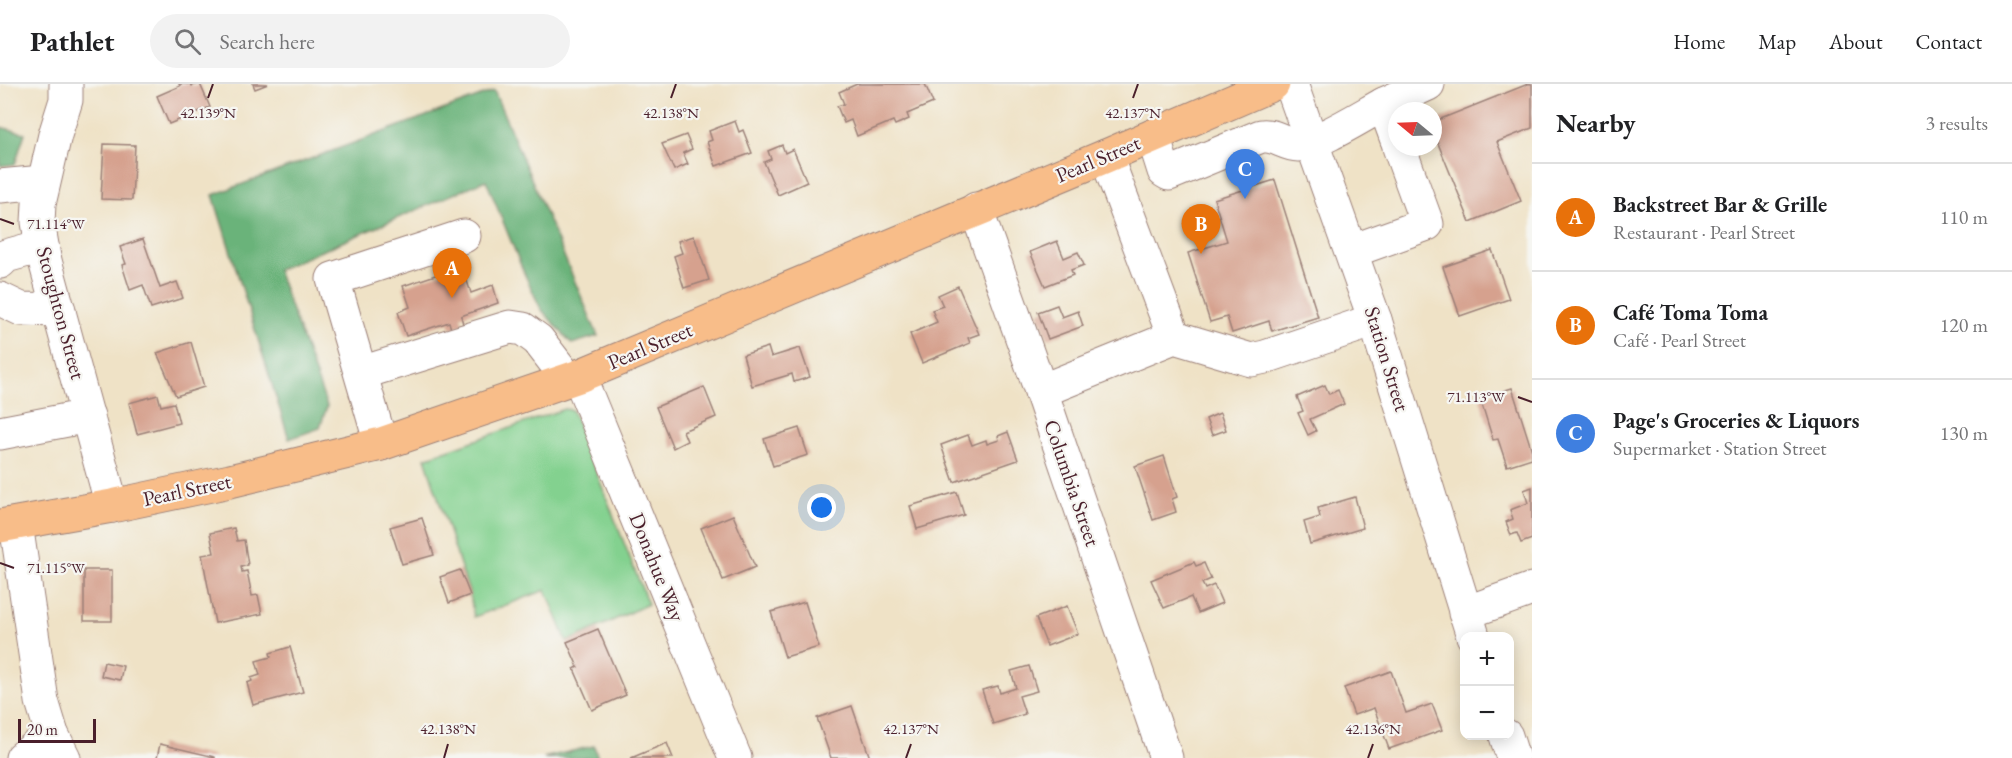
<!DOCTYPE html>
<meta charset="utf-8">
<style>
:root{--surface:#fff;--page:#f2f2f2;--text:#202124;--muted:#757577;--line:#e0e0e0;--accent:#d93025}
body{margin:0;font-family:"EB Garamond",serif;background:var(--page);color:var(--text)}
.controls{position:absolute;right:18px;bottom:18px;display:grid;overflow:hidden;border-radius:12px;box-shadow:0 3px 15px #0003}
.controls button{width:54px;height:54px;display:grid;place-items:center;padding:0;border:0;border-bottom:2px solid var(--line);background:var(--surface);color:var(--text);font:30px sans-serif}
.compass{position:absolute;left:1388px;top:18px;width:54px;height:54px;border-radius:50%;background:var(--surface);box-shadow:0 3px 15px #0003;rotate:289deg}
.scale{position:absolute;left:18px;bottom:15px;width:78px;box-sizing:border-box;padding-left:6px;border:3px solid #4a1f2b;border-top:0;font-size:16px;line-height:21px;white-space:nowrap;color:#4a1f2b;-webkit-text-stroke:4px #f6f6f2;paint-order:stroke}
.you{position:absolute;left:822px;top:424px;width:21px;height:21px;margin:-15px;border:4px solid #fff;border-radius:50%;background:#1a73e8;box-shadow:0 0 0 9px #1a73e833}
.badge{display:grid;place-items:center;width:39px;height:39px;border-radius:50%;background:var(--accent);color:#fff;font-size:20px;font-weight:700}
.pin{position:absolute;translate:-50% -50px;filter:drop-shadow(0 2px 3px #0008)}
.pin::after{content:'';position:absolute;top:32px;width:21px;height:18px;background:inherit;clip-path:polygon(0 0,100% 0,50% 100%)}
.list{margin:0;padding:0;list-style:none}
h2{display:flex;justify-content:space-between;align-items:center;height:78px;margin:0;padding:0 24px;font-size:26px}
h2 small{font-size:20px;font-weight:400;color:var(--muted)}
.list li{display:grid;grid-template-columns:39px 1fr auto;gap:18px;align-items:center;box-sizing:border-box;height:108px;padding:0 24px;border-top:2px solid var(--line)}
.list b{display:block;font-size:22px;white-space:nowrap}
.list p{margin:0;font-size:20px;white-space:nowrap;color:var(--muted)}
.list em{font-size:20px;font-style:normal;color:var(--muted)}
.icon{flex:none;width:33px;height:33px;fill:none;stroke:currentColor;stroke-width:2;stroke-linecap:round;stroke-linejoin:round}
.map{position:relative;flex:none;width:1532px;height:674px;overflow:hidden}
header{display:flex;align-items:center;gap:36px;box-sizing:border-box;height:84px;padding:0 30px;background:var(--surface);border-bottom:2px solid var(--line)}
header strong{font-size:28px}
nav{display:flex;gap:33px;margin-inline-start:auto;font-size:21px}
.search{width:420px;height:54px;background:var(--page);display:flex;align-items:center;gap:15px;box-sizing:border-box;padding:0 21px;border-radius:33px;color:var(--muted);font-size:22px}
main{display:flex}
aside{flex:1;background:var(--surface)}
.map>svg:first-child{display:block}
.green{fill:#83d18f;stroke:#66785d;stroke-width:1.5}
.forest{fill:#6ab37a;stroke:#5a6952;stroke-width:1.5}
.building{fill:#d6a18e}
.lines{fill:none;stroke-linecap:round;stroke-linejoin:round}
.minor-casing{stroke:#9c8078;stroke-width:35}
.major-casing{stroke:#9c8078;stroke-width:35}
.minor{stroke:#fff;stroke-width:33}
.major{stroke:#f8bd89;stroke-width:33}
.ticks{fill:none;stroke:#4a1f2b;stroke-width:2}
.labels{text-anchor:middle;stroke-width:4.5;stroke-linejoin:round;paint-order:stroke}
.street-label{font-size:21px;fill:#4a1f2b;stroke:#f6f6f2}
.ticks-label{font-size:15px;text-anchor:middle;fill:#4a1f2b;stroke:#f6f6f2;stroke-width:4.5;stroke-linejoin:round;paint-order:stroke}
</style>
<header>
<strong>Pathlet</strong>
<div class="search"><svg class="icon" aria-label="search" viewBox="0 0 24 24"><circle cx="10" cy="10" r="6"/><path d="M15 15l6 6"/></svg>Search here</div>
<nav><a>Home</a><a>Map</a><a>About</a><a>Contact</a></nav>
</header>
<main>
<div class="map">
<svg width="1532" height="674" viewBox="0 0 1532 674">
<rect width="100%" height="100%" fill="#f6f6f2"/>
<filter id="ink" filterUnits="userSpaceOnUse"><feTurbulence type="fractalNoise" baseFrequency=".0167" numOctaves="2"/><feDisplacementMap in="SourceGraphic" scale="12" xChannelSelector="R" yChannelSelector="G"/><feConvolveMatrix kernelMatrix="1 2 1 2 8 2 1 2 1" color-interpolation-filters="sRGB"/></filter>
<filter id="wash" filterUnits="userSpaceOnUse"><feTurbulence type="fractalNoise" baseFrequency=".008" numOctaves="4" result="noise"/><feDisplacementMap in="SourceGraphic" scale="24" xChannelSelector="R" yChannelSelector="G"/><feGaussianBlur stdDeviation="1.35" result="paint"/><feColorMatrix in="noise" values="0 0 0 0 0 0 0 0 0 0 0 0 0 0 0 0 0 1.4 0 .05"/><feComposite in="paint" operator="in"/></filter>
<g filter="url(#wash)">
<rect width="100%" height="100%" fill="#efe2c6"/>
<path class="green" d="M564,325L572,326L574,331L648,520L567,558L546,506L474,533L470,511L425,374Z"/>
<g class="forest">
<path d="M494,7L598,252L572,260L541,225L524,189L486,96L277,186L327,322L320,344L289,355L213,111Z"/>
<path d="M0,43L25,49L15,80L0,82Z"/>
<path d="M594,662L598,674H543Z"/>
</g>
<g id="blocks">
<g class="building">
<path d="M179,0H191L192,2L200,0L210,23L169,40L157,12L180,2Z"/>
<path d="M253,0H268L255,5Z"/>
<path d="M857,0H925L933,19L907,30L909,35L895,41L893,37L857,52L851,36L844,39L837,22L844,20L839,8Z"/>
<path d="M1528,0H1532V44L1497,58L1521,117L1470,138L1433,47V38Z"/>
<path d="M735,37L739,48L743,46L752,69L716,82L707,58L712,56L709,47Z"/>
<path d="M686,51L692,65L683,69L688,80L674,86L662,60Z"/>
<path d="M104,60L135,61L132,116L101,115Z"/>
<path d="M782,61L785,69L793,65L807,98L778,111L764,78L771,75L768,67Z"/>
<path d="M1275,96L1318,233L1272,247L1269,237L1232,249L1227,233L1210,238L1188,169L1227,157L1214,115Z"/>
<path d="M694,152L709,196L684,204L674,172L682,169L678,157Z"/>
<path d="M143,155L160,204L177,198L183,214L151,224L143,201L130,206L122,181L126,180L120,163Z"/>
<path d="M1057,157L1064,174L1078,168L1084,181L1071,186L1073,191L1045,202L1030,168Z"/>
<path d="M1492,166L1509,215L1460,232L1443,183Z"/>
<path d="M462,182L471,209L493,201L498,219L461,232L463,240L451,245L449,238L406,252L398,228L410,223L403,202Z"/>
<path d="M958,202L979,250L968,254L970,259L922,279L910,250L937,238L932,226L943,222L938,211Z"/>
<path d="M1057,221L1062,233L1078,227L1083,242L1048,255L1038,228Z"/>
<path d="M191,258L204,303L176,312L157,269Z"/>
<path d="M768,263L771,273L800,264L810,293L794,298L792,290L752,302L743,271Z"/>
<path d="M1325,301L1329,310L1338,306L1344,320L1310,335L1316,347L1308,351L1298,329L1303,327L1297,313Z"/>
<path d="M704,303L716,333L683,347L687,357L673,364L656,323Z"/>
<path d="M1512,304L1532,367V374L1507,382L1498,355L1493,356L1480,314Z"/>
<path d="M158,311L161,322L174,319L179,339L137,350L129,319Z"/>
<path d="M1220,329L1226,346L1212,351L1206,335Z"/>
<path d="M799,344L808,371L773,382L764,355Z"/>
<path d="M1008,348L1018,376L954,398L941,361L968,351L972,361L986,356L987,360L999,356L998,352Z"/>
<path d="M1164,372L1177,413L1172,415L1176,428L1153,436L1135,382Z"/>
<path d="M1532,403V455L1521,459L1517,449L1511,451L1506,438L1513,435L1510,426L1528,419L1524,406Z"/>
<path d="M957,408L964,431L917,445L910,422Z"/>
<path d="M1355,413L1363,444L1310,460L1304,438L1320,433L1318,424Z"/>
<path d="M733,431L755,483L723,496L701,444Z"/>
<path d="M422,434L434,471L402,480L390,443Z"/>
<path d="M234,444L237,457L244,456L248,481L241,483L242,488L247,487L252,512L258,511L262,530L215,539L202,471L214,469L210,449Z"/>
<path d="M1194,478L1196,482L1204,479L1211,495L1202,499L1205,505L1214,501L1222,519L1198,529L1191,513L1164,524L1151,496Z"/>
<rect x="84" y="486" width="28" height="51"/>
<path d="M460,486L470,511L449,519L440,493Z"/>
<path d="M805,518L819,563L785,573L771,528Z"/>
<path d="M1067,522L1078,550L1047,562L1036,534Z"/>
<path d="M598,545L626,611L592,626L574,585L578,583L567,558Z"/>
<path d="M290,563L303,608L253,621L247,599L252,597L251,594L260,591L256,577L271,573L270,569Z"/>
<path d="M104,578L123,582L120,596L101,592Z"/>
<path d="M1029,582L1037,607L1019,612L1025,630L993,640L982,606L998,602L1000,609L1016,604L1011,587Z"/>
<path d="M1391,587L1406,629L1432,620L1442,646L1389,665L1374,624L1354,631L1344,604Z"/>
<path d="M852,622L870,674H831L817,634Z"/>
<path d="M667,659L673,674H631Z"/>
<path d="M160,660L215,673V674H157Z"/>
</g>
</g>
</g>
<g filter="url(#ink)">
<use href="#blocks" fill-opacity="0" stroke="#9c8078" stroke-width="1.5"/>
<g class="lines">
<defs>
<g id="minor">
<path d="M66,0V16L55,51L39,120L38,138L44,173L112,422"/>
<path d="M1291,0L1375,236L1473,552"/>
<path d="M1384,20L1428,0"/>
<path d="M1153,52L1164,87L1169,90L1261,52C1275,50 1285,61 1298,61C1317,61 1365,30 1384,20L1397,56"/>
<path d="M1106,72L1174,253"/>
<path d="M0,102L43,98"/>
<path d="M976,125L1041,307L1166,674"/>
<path d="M1352,167L1427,140L1399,63"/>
<path d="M0,178L6,172L42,162"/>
<path d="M0,215L21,225L59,226"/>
<path d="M361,289L510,243L523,245L538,256L568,295"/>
<path d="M579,292L735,674"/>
<path d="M1041,307L1174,253L1251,276L1265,273L1375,236"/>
<path d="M0,349L88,332"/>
<path d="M381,360L333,195L464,152"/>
<path d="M16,440L42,617L52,650L64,674"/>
<path d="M1465,529L1532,505"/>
<path d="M1506,652L1513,674"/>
<path d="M22,674L52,650"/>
</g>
<path id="major" d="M0,442L112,422L230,397L381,360L579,292L1106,72L1273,0"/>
</defs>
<use href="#minor" class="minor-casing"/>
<use href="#major" class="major-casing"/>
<use href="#minor" class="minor"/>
<use href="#major" class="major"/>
</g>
</g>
<path class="ticks" d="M208,14L213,0M671,14L676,0M1133,14L1138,0M0,135L14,140M1518,313L1532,318M0,479L14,484M444,674L448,660M906,674L911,660M1368,674L1373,660"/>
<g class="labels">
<g class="street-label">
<text transform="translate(1098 75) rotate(-23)" y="7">Pearl Street</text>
<text transform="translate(61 229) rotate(75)" y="7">Stoughton Street</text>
<text transform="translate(650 262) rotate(-23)" y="7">Pearl Street</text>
<text transform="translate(1387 275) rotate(73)" y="7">Station Street</text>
<text transform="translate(1072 399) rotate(71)" y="7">Columbia Street</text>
<text transform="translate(187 406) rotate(-12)" y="7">Pearl Street</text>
<text transform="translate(657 483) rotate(68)" y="7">Donahue Way</text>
</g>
</g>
<g class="ticks-label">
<text x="208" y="34">42.139°N</text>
<text x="671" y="34">42.138°N</text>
<text x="1133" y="34">42.137°N</text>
<text x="56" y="145">71.114°W</text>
<text x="1476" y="318">71.113°W</text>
<text x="56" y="489">71.115°W</text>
<text x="448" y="650">42.138°N</text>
<text x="911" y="650">42.137°N</text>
<text x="1373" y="650">42.136°N</text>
</g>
</svg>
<div class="controls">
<button>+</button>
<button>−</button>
</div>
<svg class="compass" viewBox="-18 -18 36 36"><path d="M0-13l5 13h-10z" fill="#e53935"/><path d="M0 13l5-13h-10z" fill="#757577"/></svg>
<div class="scale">20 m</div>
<div class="you"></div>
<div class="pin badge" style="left:452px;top:214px;background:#e8710a">A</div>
<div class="pin badge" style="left:1201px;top:170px;background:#e8710a">B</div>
<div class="pin badge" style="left:1245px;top:115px;background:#3f7fe0">C</div>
</div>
<aside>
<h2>Nearby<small>3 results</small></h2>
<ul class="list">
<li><span class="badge" style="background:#e8710a">A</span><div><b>Backstreet Bar &amp; Grille</b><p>Restaurant · Pearl Street</p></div><em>110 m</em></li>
<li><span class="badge" style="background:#e8710a">B</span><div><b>Café Toma Toma</b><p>Café · Pearl Street</p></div><em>120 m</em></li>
<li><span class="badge" style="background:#3f7fe0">C</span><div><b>Page's Groceries &amp; Liquors</b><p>Supermarket · Station Street</p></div><em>130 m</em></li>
</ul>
</aside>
</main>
